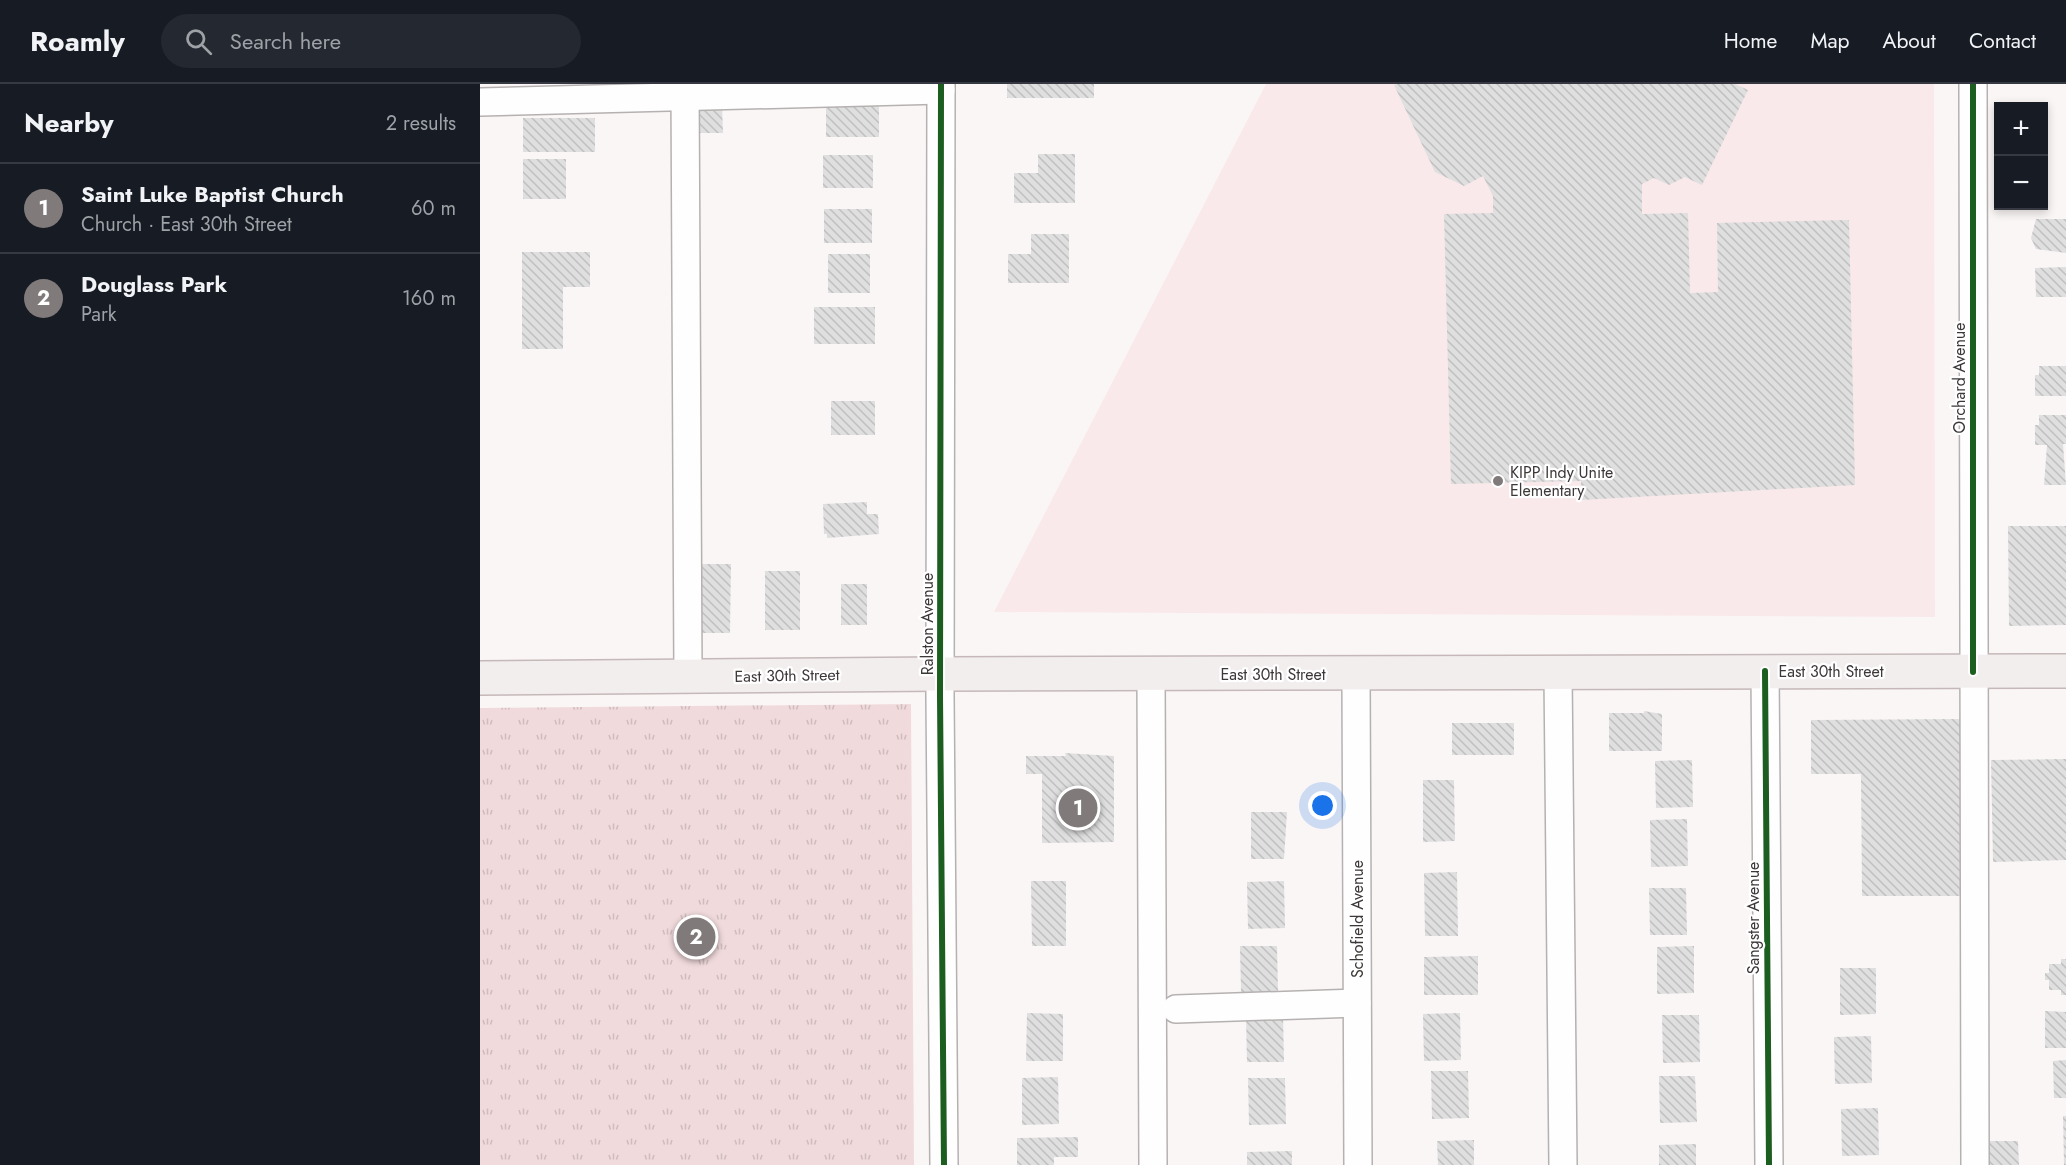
<!DOCTYPE html>
<meta charset="utf-8">
<style>
:root{--surface:#171b24;--page:#242831;--text:#f1f3f6;--muted:#9ea1a6;--line:#363941;--accent:#807a7a}
body{margin:0;font-family:Jost,sans-serif;background:var(--page);color:var(--text)}
.controls{position:absolute;right:18px;top:18px;display:grid;overflow:hidden;border-radius:0px;box-shadow:0 3px 9px #0003}
.controls button{width:54px;height:54px;display:grid;place-items:center;padding:0;border:0;border-bottom:2px solid var(--line);background:var(--surface);color:var(--text);font:30px sans-serif}
.you{position:absolute;left:843px;top:722px;width:21px;height:21px;margin:-15px;border:4px solid #fff;border-radius:50%;background:#1a73e8;box-shadow:0 0 0 9px #1a73e833}
.badge{display:grid;place-items:center;width:39px;height:39px;border-radius:50%;background:var(--accent);color:#fff;font-size:20px;font-weight:700}
.pin{position:absolute;translate:-50% -50%;border:3px solid #fff;box-shadow:0 2px 6px #0006}
.list{margin:0;padding:0;list-style:none}
h2{display:flex;justify-content:space-between;align-items:center;height:78px;margin:0;padding:0 24px;font-size:26px}
h2 small{font-size:20px;font-weight:400;color:var(--muted)}
.list li{display:grid;grid-template-columns:39px 1fr auto;gap:18px;align-items:center;box-sizing:border-box;height:90px;padding:0 24px;border-top:2px solid var(--line)}
.list b{display:block;font-size:22px;white-space:nowrap}
.list p{margin:0;font-size:20px;white-space:nowrap;color:var(--muted)}
.list em{font-size:20px;font-style:normal;color:var(--muted)}
.icon{flex:none;width:33px;height:33px;fill:none;stroke:currentColor;stroke-width:2;stroke-linecap:round;stroke-linejoin:round}
.map{position:relative;flex:none;width:1586px;height:1081px;overflow:hidden}
header{display:flex;align-items:center;gap:36px;box-sizing:border-box;height:84px;padding:0 30px;background:var(--surface);border-bottom:2px solid var(--line)}
header strong{font-size:28px}
nav{display:flex;gap:33px;margin-inline-start:auto;font-size:21px}
.search{width:420px;height:54px;background:var(--page);display:flex;align-items:center;gap:15px;box-sizing:border-box;padding:0 21px;border-radius:33px;color:var(--muted);font-size:22px}
main{display:flex}
aside{flex:1;background:var(--surface)}
.map>svg:first-child{display:block}
.built{fill:#f9e9ea}
.park{fill:url(#park-tufts)}
.building{fill:url(#building-back-hatch)}
.lines{fill:none;stroke-linecap:round;stroke-linejoin:round}
.minor-casing{stroke:#b6b1b1;stroke-width:30}
.major-casing{stroke:#c5b8b9;stroke-width:36}
.minor{stroke:#fefefe;stroke-width:27}
.major{stroke:#f3eeee;stroke-width:33}
.cycleway-casing{stroke:#fff;stroke-width:10}
.cycleway{stroke:#1b5e20;stroke-width:6}
.poi-dot{fill:#807a7a;stroke:#fff;stroke-width:2}
.labels{text-anchor:middle;stroke-width:4.5;stroke-linejoin:round;paint-order:stroke}
.street-label{font-size:16px;fill:#3d3737;stroke:#fff}
.poi-label{font-size:16px;fill:#3d3737;stroke:#fff;text-anchor:start}
</style>
<header>
<strong>Roamly</strong>
<div class="search"><svg class="icon" aria-label="search" viewBox="0 0 24 24"><circle cx="10" cy="10" r="6"/><path d="M15 15l6 6"/></svg>Search here</div>
<nav><a>Home</a><a>Map</a><a>About</a><a>Contact</a></nav>
</header>
<main>
<aside>
<h2>Nearby<small>2 results</small></h2>
<ul class="list">
<li><span class="badge">1</span><div><b>Saint Luke Baptist Church</b><p>Church · East 30th Street</p></div><em>60 m</em></li>
<li><span class="badge">2</span><div><b>Douglass Park</b><p>Park</p></div><em>160 m</em></li>
</ul>
</aside>
<div class="map">
<svg width="1586" height="1081" viewBox="0 0 1586 1081">
<defs>
<pattern id="park-tufts" width="24" height="20" patternUnits="userSpaceOnUse" patternTransform="scale(1.5)"><rect width="24" height="20" fill="#f1dadc"/><path d="M3 7l-1-3M5 7V3M7 7l1-3M15 17l-1-3M17 17v-4M19 17l1-3" fill="none" stroke="#d0bcbd"/></pattern>
<pattern id="building-back-hatch" width="6" height="6" patternUnits="userSpaceOnUse" patternTransform="scale(1.5)"><rect width="6" height="6" fill="#dfdfe0"/><path d="M-1 5l2 2M0 0l6 6M5-1l2 2" fill="none" stroke="#c0c0c1"/></pattern>
</defs>
<rect width="100%" height="100%" fill="#fbf6f6"/>
<path class="built" d="M786,0H1454L1455,533L514,528Z"/>
<path class="park" d="M431,620L434,1081H0V624Z"/>
<g class="building">
<rect x="527" y="0" width="87" height="14"/>
<path d="M917,0H1255L1268,6L1222,101L1205,93L1189,101L1174,94L1162,100V130L1208,129L1210,209L1238,208L1237,139L1369,136L1375,401L1101,416V397L971,400L964,130L1013,129V112L1003,92L984,102L955,88L914,1Z"/>
<rect x="346" y="16" width="53" height="37"/>
<path d="M242,21L243,49H213V22Z"/>
<rect x="43" y="34" width="72" height="34"/>
<path d="M558,70H595V119H534V89H558Z"/>
<rect x="343" y="71" width="50" height="33"/>
<rect x="43" y="75" width="43" height="40"/>
<rect x="344" y="125" width="48" height="34"/>
<path d="M1556,135H1586V169L1556,165L1551,154Z"/>
<path d="M551,150H589V199H528V170H551Z"/>
<path d="M42,168H110V203H83V265H42Z"/>
<rect x="348" y="170" width="42" height="39"/>
<path d="M1586,183V213H1556L1555,184Z"/>
<rect x="334" y="223" width="61" height="37"/>
<path d="M1559,282H1586V312H1555V291H1559Z"/>
<rect x="351" y="317" width="44" height="34"/>
<path d="M1559,331H1586V360H1583L1586,401H1564L1567,361H1555V341H1559Z"/>
<path d="M387,418V430H398L399,450L347,454V450H344L343,420Z"/>
<path d="M1528,442H1586V541L1529,542Z"/>
<path d="M219,480H251L250,549H218Z"/>
<rect x="285" y="487" width="35" height="59"/>
<rect x="361" y="500" width="26" height="41"/>
<path d="M1164,627L1182,630V667H1129V629H1164Z"/>
<path d="M1481,635V812H1382L1381,690H1331V636Z"/>
<rect x="972" y="639" width="62" height="32"/>
<path d="M585,669L634,672V758L562,759V690H546V672H586Z"/>
<path d="M1586,675V776L1513,778L1511,676Z"/>
<path d="M1212,676L1213,723L1176,724L1175,677Z"/>
<path d="M943,696H974L975,757L943,758Z"/>
<path d="M771,728H807L804,775H771Z"/>
<path d="M1207,735L1208,782L1171,783L1170,736Z"/>
<path d="M977,788L978,852H945L944,789Z"/>
<path d="M551,797H586V862H552Z"/>
<path d="M804,797L805,844L768,845L767,798Z"/>
<path d="M1169,804H1206L1207,851H1170Z"/>
<path d="M760,862H797L798,908L761,909Z"/>
<path d="M1214,862V909L1177,910V863Z"/>
<path d="M998,872V911H944V873Z"/>
<path d="M1581,875H1586V911H1581V906H1569V896H1565V889H1569V880H1581Z"/>
<path d="M1360,884H1396V930L1360,931Z"/>
<path d="M1565,927L1586,928V964H1565Z"/>
<path d="M547,929L583,930V977H546Z"/>
<path d="M980,929L981,976L944,977L943,930Z"/>
<path d="M766,931H803L804,978H767Z"/>
<path d="M1182,931H1219L1220,978L1183,979Z"/>
<path d="M1391,952L1392,999L1355,1000L1354,953Z"/>
<path d="M1586,976V1014H1574L1573,977Z"/>
<path d="M951,987H988L989,1034L952,1035Z"/>
<path d="M1179,992H1215L1217,1038L1180,1039Z"/>
<path d="M578,993L579,1040L542,1041V994Z"/>
<path d="M768,994H805L806,1040L769,1041Z"/>
<path d="M1398,1024L1399,1071L1362,1072L1361,1025Z"/>
<path d="M1583,1032H1586V1081H1584Z"/>
<path d="M598,1053V1073H574V1081H537V1054Z"/>
<path d="M994,1056V1081H958L957,1057Z"/>
<path d="M1507,1057H1538L1539,1081H1507Z"/>
<path d="M1216,1060V1081H1179V1061Z"/>
<path d="M812,1067V1081H767V1068Z"/>
</g>
<g class="lines">
<defs>
<g id="minor">
<path d="M205,0L208,592"/>
<path d="M461,0L460,612L464,1081"/>
<path d="M1493,0L1495,1081"/>
<path d="M0,18L461,6"/>
<path d="M1285,587L1289,1081"/>
<path d="M1078,589L1083,1081"/>
<path d="M671,590L673,1081"/>
<path d="M876,590L878,1081"/>
<path d="M696,925L877,919"/>
</g>
<path id="major" d="M0,594L460,590L1586,587"/>
</defs>
<use href="#minor" class="minor-casing"/>
<use href="#major" class="major-casing"/>
<use href="#minor" class="minor"/>
<use href="#major" class="major"/>
<defs>
<g id="cycleway">
<path d="M461,0L460,612L464,1081"/>
<path d="M1493,0V588"/>
<path d="M1285,587L1289,1081"/>
</g>
</defs>
<use href="#cycleway" class="cycleway-casing"/>
<use href="#cycleway" class="cycleway"/>
</g>
<circle class="poi-dot" cx="1018" cy="397" r="6"/>
<g class="labels">
<g class="street-label">
<text transform="translate(1479 294) rotate(-90)" y="6">Orchard Avenue</text>
<text transform="translate(447 540) rotate(-90)" y="6">Ralston Avenue</text>
<text x="1351" y="593">East 30th Street</text>
<text x="793" y="596">East 30th Street</text>
<text transform="translate(307 591) rotate(-1)" y="6">East 30th Street</text>
<text transform="translate(1273 834) rotate(-90)" y="6">Sangster Avenue</text>
<text transform="translate(877 835) rotate(-90)" y="6">Schofield Avenue</text>
</g>
<g class="poi-label">
<text x="1030" y="394">KIPP Indy Unite<tspan x="1030" dy="18">Elementary</tspan></text>
</g>
</g>
</svg>
<div class="controls">
<button>+</button>
<button>−</button>
</div>
<div class="you"></div>
<div class="pin badge" style="left:598px;top:724px">1</div>
<div class="pin badge" style="left:216px;top:853px">2</div>
</div>
</main>
